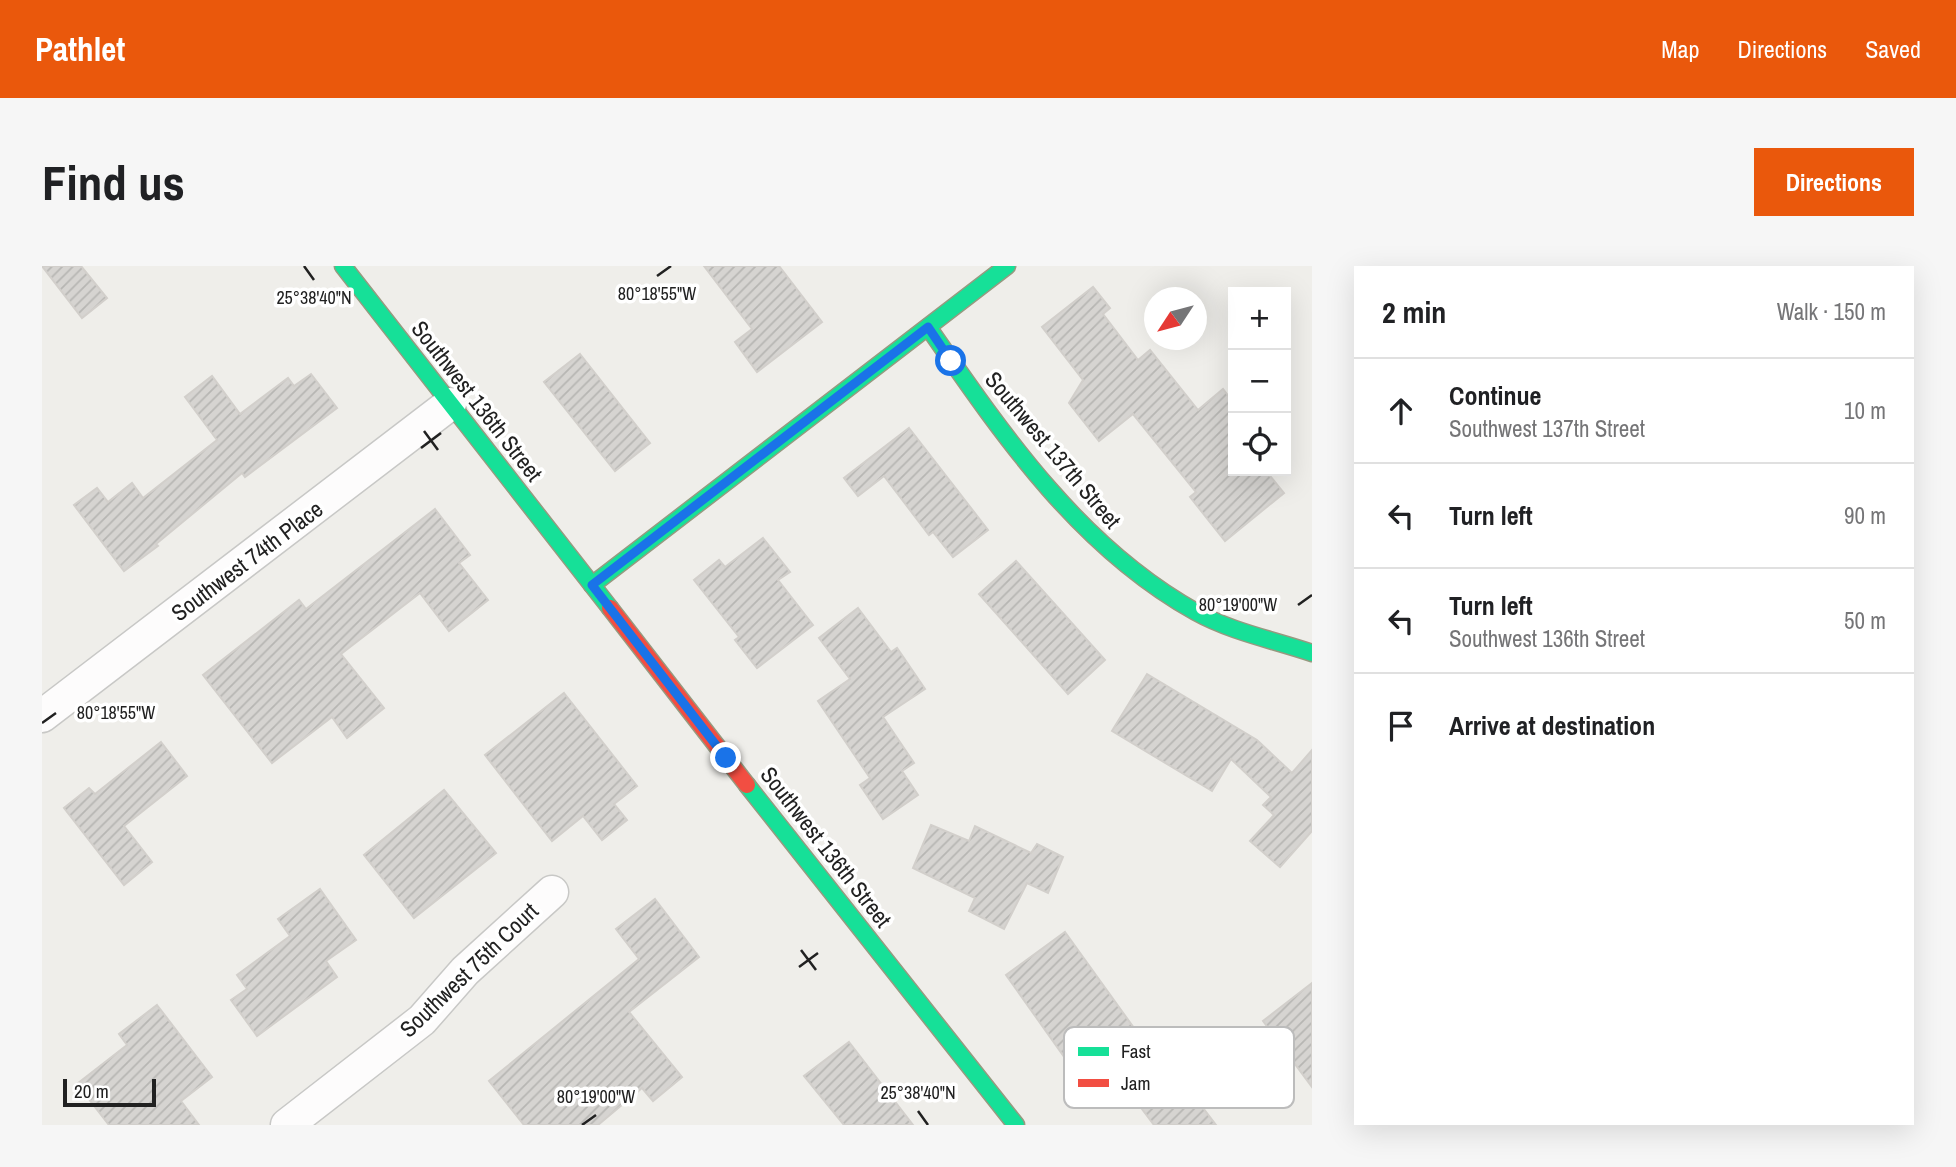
<!DOCTYPE html>
<meta charset="utf-8">
<style>
:root{--surface:#fff;--page:#f6f6f6;--text:#202124;--muted:#757577;--line:#e0e0e0;--accent:#ea580c}
body{margin:0;font-family:"Archivo Narrow",sans-serif;background:var(--page);color:var(--text)}
.controls{position:absolute;right:21px;top:21px;display:grid;overflow:hidden;border-radius:0px;box-shadow:0 7px 28px #0002}
.controls button{width:63px;height:63px;display:grid;place-items:center;padding:0;border:0;border-bottom:2px solid var(--line);background:var(--surface);color:var(--text);font:35px sans-serif}
.compass{position:absolute;left:1102px;top:21px;width:63px;height:63px;border-radius:50%;background:var(--surface);box-shadow:0 7px 28px #0002;rotate:234deg}
.scale{position:absolute;left:21px;bottom:18px;width:93px;box-sizing:border-box;padding-left:7px;border:4px solid #212121;border-top:0;font-size:19px;line-height:24px;white-space:nowrap;color:#212121;-webkit-text-stroke:5px #fff;paint-order:stroke}
.stop{position:absolute;width:21px;height:21px;margin:-16px;border:5px solid #1a73e8;border-radius:50%;background:#fff}
.stop.end{background:#1a73e8;border-color:#fff;box-shadow:0 2px 7px #0008}
.list{margin:0;padding:0;list-style:none}
h2{display:flex;justify-content:space-between;align-items:center;height:91px;margin:0;padding:0 28px;font-size:30px}
h2 small{font-size:23px;font-weight:400;color:var(--muted)}
.list li{display:grid;grid-template-columns:46px 1fr auto;gap:21px;align-items:center;box-sizing:border-box;height:105px;padding:0 28px;border-top:2px solid var(--line)}
.list b{display:block;font-size:26px;white-space:nowrap}
.list p{margin:0;font-size:23px;white-space:nowrap;color:var(--muted)}
.list em{font-size:23px;font-style:normal;color:var(--muted)}
.icon{flex:none;width:38px;height:38px;fill:none;stroke:currentColor;stroke-width:2;stroke-linecap:round;stroke-linejoin:round}
.map{position:relative;flex:none;width:1270px;height:859px;overflow:hidden;border-radius:0px}
header{display:flex;align-items:center;gap:42px;box-sizing:border-box;height:98px;padding:0 35px;background:var(--accent);color:#fff}
header strong{font-size:33px}
nav{display:flex;gap:38px;margin-inline-start:auto;font-size:24px}
.intro{display:flex;align-items:center;justify-content:space-between;box-sizing:border-box;height:168px;padding:0 42px}
h1{margin:0;font-size:49px}
.button{padding:18px 32px;border-radius:0px;background:var(--accent);color:#fff;font-size:24px;font-weight:700}
main{display:flex;gap:42px;padding:0 42px}
aside{flex:1;background:var(--surface);border-radius:0px;box-shadow:0 7px 28px #0002}
.map>svg:first-child{display:block}
.building{fill:url(#building-hatch);stroke:#d2cfcb;stroke-width:2}
.lines{fill:none;stroke-linecap:round;stroke-linejoin:round}
.street-casing{stroke:#c8c8c6;stroke-width:35}
.fast-casing{stroke:#969a80;stroke-width:19}
.jam-casing{stroke:#969a80;stroke-width:19}
.street{stroke:#fdfcfc;stroke-width:32}
.fast{stroke:#16e098;stroke-width:16}
.jam{stroke:#f24e42;stroke-width:16}
.route{stroke:#1a73e8;stroke-width:9}
.ticks{fill:none;stroke:#212121;stroke-width:2.5}
.labels{text-anchor:middle;stroke-width:7;stroke-linejoin:round;paint-order:stroke}
.street-label{font-size:23px;fill:#212121;stroke:#fff}
.key{fill:#fff;stroke:#bcbcbc;stroke-width:2}
.key-label{font-size:19px;fill:#212121}
.ticks-label{font-size:18px;text-anchor:middle;fill:#212121;stroke:#fff;stroke-width:7;stroke-linejoin:round;paint-order:stroke}
</style>
<header>
<strong>Pathlet</strong>
<nav><a>Map</a><a>Directions</a><a>Saved</a></nav>
</header>
<div class="intro"><h1>Find us</h1><a class="button">Directions</a></div>
<main>
<div class="map">
<svg width="1270" height="859" viewBox="0 0 1270 859">
<defs>
<pattern id="building-hatch" width="6" height="6" patternUnits="userSpaceOnUse" patternTransform="scale(1.75)"><rect width="6" height="6" fill="#d6d4d1"/><path d="M-1 1l2-2M0 6l6-6M5 7l2-2" fill="none" stroke="#b7b6b3"/></pattern>
</defs>
<rect width="100%" height="100%" fill="#efeeea"/>
<g class="building">
<path d="M0,0H39L65,32L40,52Z"/>
<path d="M662,0H737L780,56L715,106L693,76L710,63Z"/>
<path d="M1051,21L1068,42L1061,48L1096,94L1108,84L1156,144L1181,123L1191,136V205H1224L1242,227L1183,275L1148,231L1154,226L1091,148L1057,175L1027,137L1041,114L1000,61Z"/>
<path d="M538,88L608,177L573,205L502,116Z"/>
<path d="M269,108L295,142L203,211L200,207L114,278L116,280L82,305L32,239L55,222L66,236L90,217L101,232L175,174L143,131L170,110L198,148L246,112L252,120Z"/>
<path d="M867,162L946,264L911,291L891,266L887,269L842,210L816,230L802,212Z"/>
<path d="M393,243L428,289L417,297L446,334L407,365L378,327L299,388L342,442L305,472L290,451L230,497L161,409L257,334L264,343Z"/>
<path d="M721,272L748,306L736,314L771,359L715,402L693,374L697,371L652,314L677,294L683,301Z"/>
<path d="M974,295L1063,394L1026,428L937,328Z"/>
<path d="M816,342L849,386L855,382L883,423L841,451L872,497L860,505L876,529L841,553L818,519L828,512L776,435L808,413L777,372Z"/>
<path d="M1105,408L1215,474L1250,507L1270,484V565L1238,601L1208,575L1232,549L1221,539L1229,531L1189,493L1170,525L1070,465Z"/>
<path d="M522,427L595,520L572,538L585,554L560,574L541,550L510,575L443,489Z"/>
<path d="M119,476L145,510L82,560L110,596L82,619L22,542L47,522L53,528Z"/>
<path d="M402,524L454,587L372,652L322,589Z"/>
<path d="M889,559L927,575L933,560L989,587L995,578L1021,591L1006,627L985,617L962,663L927,645L933,632L871,602Z"/>
<path d="M278,623L314,674L284,695L295,711L215,770L189,734L205,723L195,709L248,670L236,653Z"/>
<path d="M613,633L657,691L587,746L640,811L611,835L600,822L556,859H482L447,815L597,693L574,663Z"/>
<path d="M1023,666L1120,801L1126,796L1174,859H1112L1066,798L1040,816L964,709Z"/>
<path d="M1270,717V821L1221,755Z"/>
<path d="M115,739L170,811L139,835L157,859H67L35,818L85,779L77,768Z"/>
<path d="M807,776L871,859H802L762,810Z"/>
</g>
<g class="lines">
<defs>
<g id="street">
<path d="M0,450L408,138"/>
<path d="M245,859L380,754L423,705L510,626"/>
</g>
<g id="fast">
<path d="M301,0L568,342"/>
<path d="M886,61C961,169 1037,281 1154,346C1190,366 1232,374 1270,387"/>
<path d="M550,319L965,0"/>
<path d="M705,519L974,859"/>
</g>
<path id="jam" d="M568,342L705,519"/>
</defs>
<use href="#street" class="street-casing"/>
<use href="#fast" class="fast-casing"/>
<use href="#jam" class="jam-casing"/>
<use href="#street" class="street"/>
<use href="#fast" class="fast"/>
<use href="#jam" class="jam"/>
</g>
<g class="lines">
<path class="route" d="M684,492L550,319L886,61L909,95"/>
</g>
<path class="ticks" d="M262,0L272,14M615,10L629,0M382,165L396,184M379,182L399,167M1256,339L1270,329M0,457L14,447M759,684L774,704M757,701L776,687M876,845L886,859M540,859L554,849"/>
<g class="labels">
<g class="street-label">
<text transform="translate(435 135) rotate(52)" y="8">Southwest 136th Street</text>
<text transform="translate(1011 184) rotate(50)" y="8">Southwest 137th Street</text>
<text transform="translate(205 295) rotate(-37)" y="8">Southwest 74th Place</text>
<text transform="translate(784 581) rotate(52)" y="8">Southwest 136th Street</text>
<text transform="translate(427 704) rotate(-44)" y="8">Southwest 75th Court</text>
</g>
</g>
<rect x="1022" y="761" width="230" height="81" rx="10" class="key"/>
<rect x="1036" y="781" width="31" height="9" fill="#16e098"/>
<rect x="1036" y="813" width="31" height="8" fill="#f24e42"/>
<g class="key-label">
<text x="1079" y="792">Fast</text>
<text x="1079" y="824">Jam</text>
</g>
<g class="ticks-label">
<text x="615" y="34">80°18'55"W</text>
<text x="272" y="38">25°38'40"N</text>
<text x="1196" y="345">80°19'00"W</text>
<text x="74" y="453">80°18'55"W</text>
<text x="876" y="833">25°38'40"N</text>
<text x="554" y="837">80°19'00"W</text>
</g>
</svg>
<div class="controls">
<button>+</button>
<button>−</button>
<button><svg class="icon" aria-label="locate" viewBox="0 0 24 24"><circle cx="12" cy="12" r="6"/><path d="M12 2v4M12 18v4M2 12h4M18 12h4"/></svg></button>
</div>
<svg class="compass" viewBox="-18 -18 36 36"><path d="M0-13l5 13h-10z" fill="#e53935"/><path d="M0 13l5-13h-10z" fill="#757577"/></svg>
<div class="scale">20 m</div>
<div class="stop" style="left:909px;top:95px"></div>
<div class="stop end" style="left:684px;top:492px"></div>
</div>
<aside>
<h2>2 min<small>Walk · 150 m</small></h2>
<ul class="list">
<li><svg class="icon" aria-label="ahead" viewBox="0 0 24 24"><path d="M12 20V5M6 11l6-6 6 6"/></svg><div><b>Continue</b><p>Southwest 137th Street</p></div><em>10 m</em></li>
<li><svg class="icon" aria-label="left" viewBox="0 0 24 24"><path d="M17 20v-9H6M10 6l-5 5 5 5"/></svg><div><b>Turn left</b></div><em>90 m</em></li>
<li><svg class="icon" aria-label="left" viewBox="0 0 24 24"><path d="M17 20v-9H6M10 6l-5 5 5 5"/></svg><div><b>Turn left</b><p>Southwest 136th Street</p></div><em>50 m</em></li>
<li><svg class="icon" aria-label="arrive" viewBox="0 0 24 24"><path d="M6 21V4h12l-3 4 3 4H6"/></svg><div><b>Arrive at destination</b></div></li>
</ul>
</aside>
</main>
